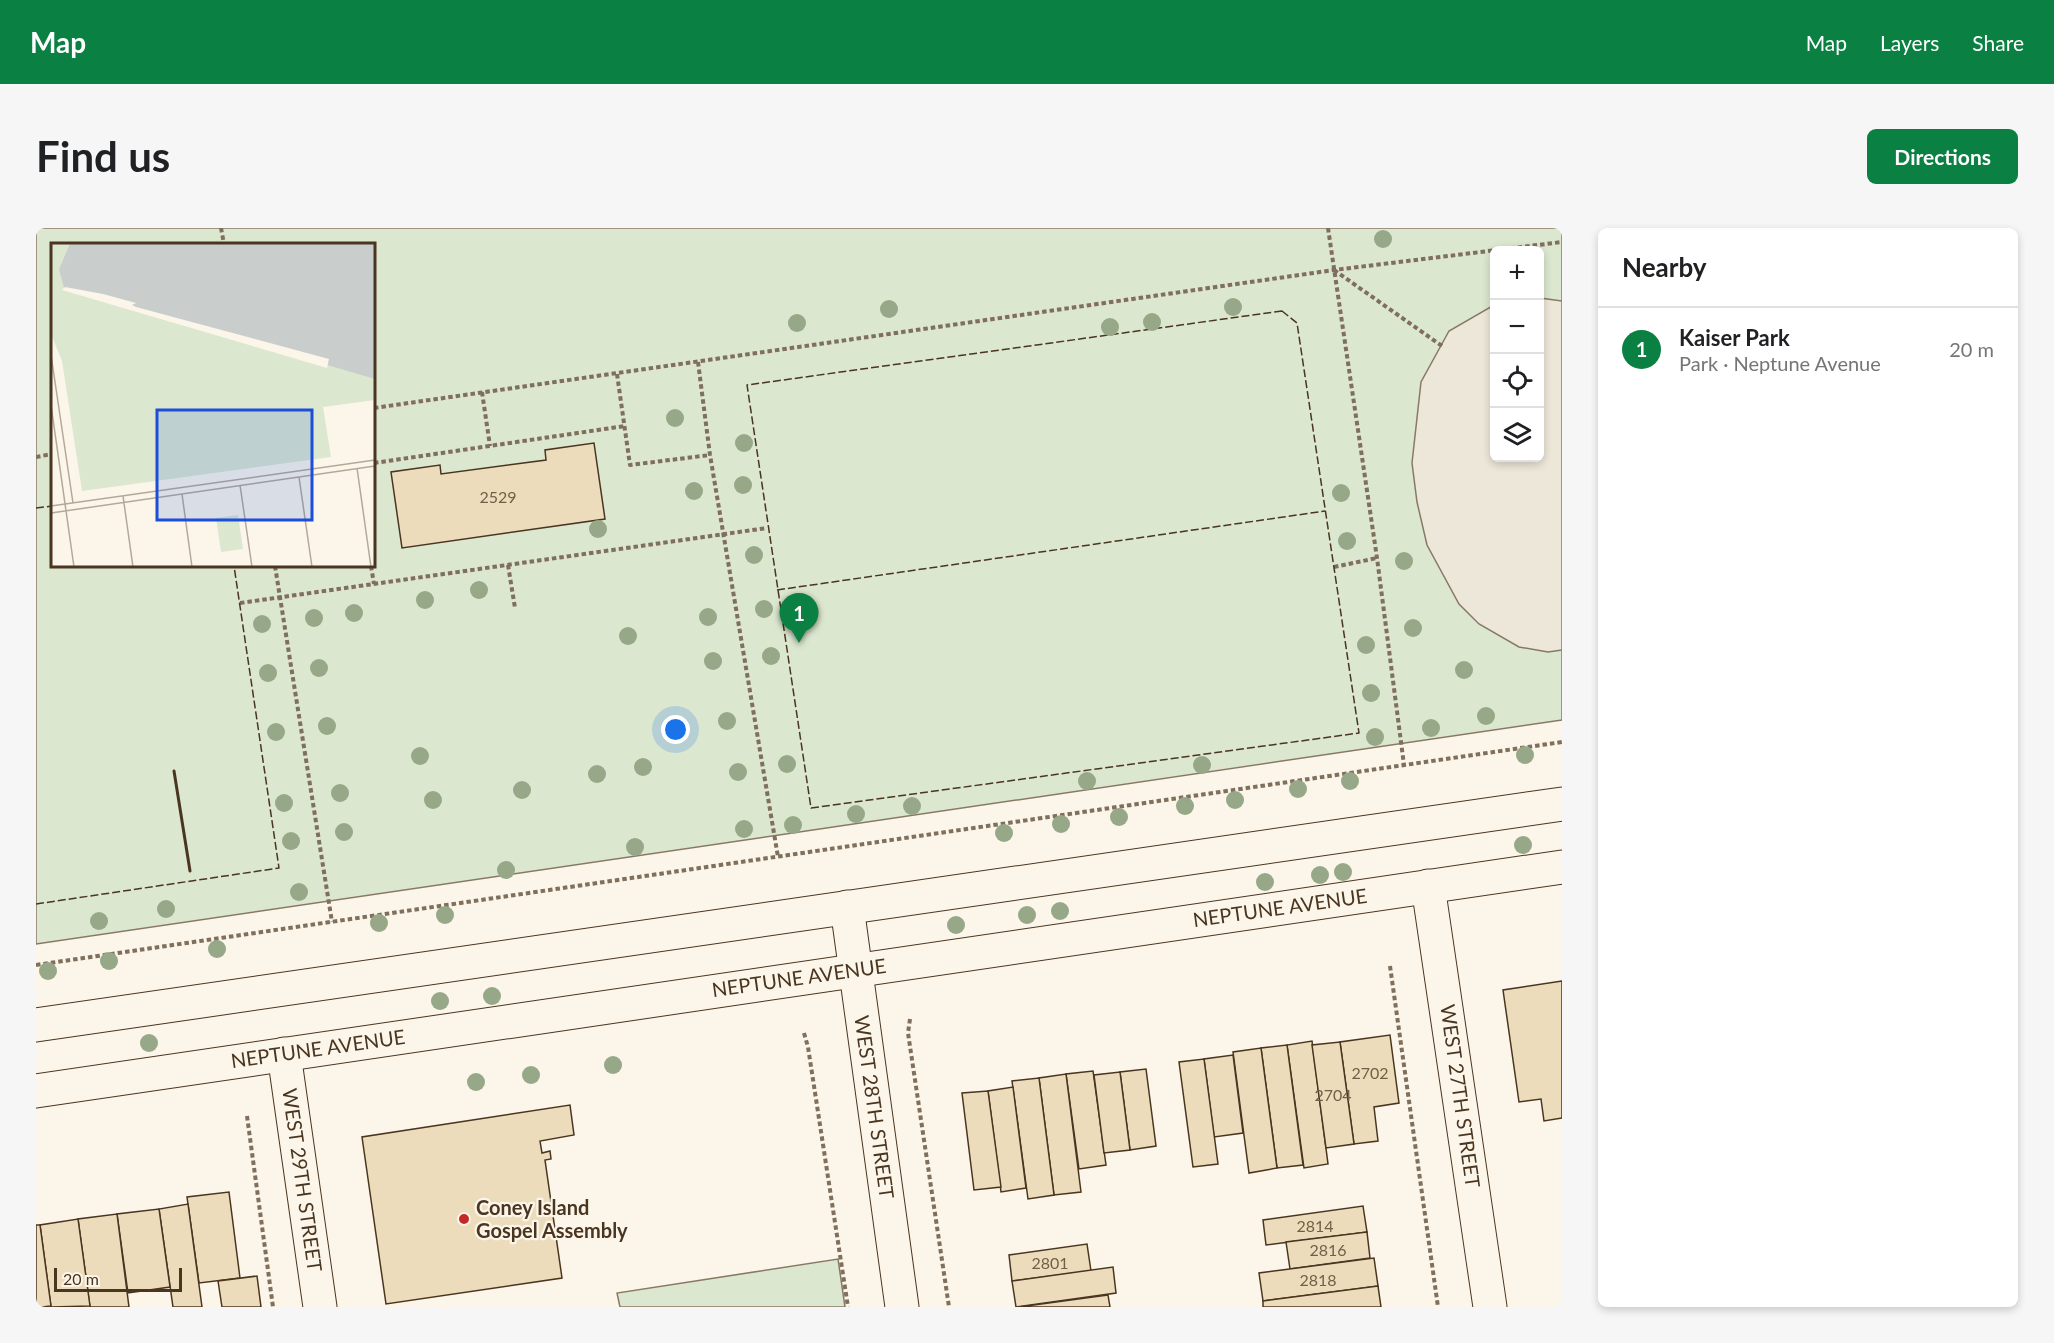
<!DOCTYPE html>
<meta charset="utf-8">
<style>
:root{--surface:#fff;--page:#f6f6f6;--text:#202124;--muted:#757577;--line:#e0e0e0;--accent:#0b8043}
body{margin:0;font-family:Lato,sans-serif;background:var(--page);color:var(--text)}
.controls{position:absolute;right:18px;top:18px;display:grid;overflow:hidden;border-radius:9px;box-shadow:0 3px 9px #0003}
.controls button{width:54px;height:54px;display:grid;place-items:center;padding:0;border:0;border-bottom:2px solid var(--line);background:var(--surface);color:var(--text);font:30px sans-serif}
.scale{position:absolute;left:18px;bottom:15px;width:128px;box-sizing:border-box;padding-left:6px;border:3px solid #4a3520;border-top:0;font-size:16px;line-height:21px;white-space:nowrap;color:#4a3520;-webkit-text-stroke:4px #fbf6e9;paint-order:stroke}
.you{position:absolute;left:640px;top:502px;width:21px;height:21px;margin:-15px;border:4px solid #fff;border-radius:50%;background:#1a73e8;box-shadow:0 0 0 9px #1a73e833}
.badge{display:grid;place-items:center;width:39px;height:39px;border-radius:50%;background:var(--accent);color:#fff;font-size:20px;font-weight:700}
.pin{position:absolute;translate:-50% -50px;filter:drop-shadow(0 2px 3px #0008)}
.pin::after{content:'';position:absolute;top:32px;width:21px;height:18px;background:inherit;clip-path:polygon(0 0,100% 0,50% 100%)}
.list{margin:0;padding:0;list-style:none}
h2{display:flex;justify-content:space-between;align-items:center;height:78px;margin:0;padding:0 24px;font-size:26px}
h2 small{font-size:20px;font-weight:400;color:var(--muted)}
.list li{display:grid;grid-template-columns:39px 1fr auto;gap:18px;align-items:center;box-sizing:border-box;height:84px;padding:0 24px;border-top:2px solid var(--line)}
.list b{display:block;font-size:22px;white-space:nowrap}
.list p{margin:0;font-size:20px;white-space:nowrap;color:var(--muted)}
.list em{font-size:20px;font-style:normal;color:var(--muted)}
.icon{flex:none;width:33px;height:33px;fill:none;stroke:currentColor;stroke-width:2;stroke-linecap:round;stroke-linejoin:round}
.map{position:relative;flex:none;width:1526px;height:1079px;overflow:hidden;border-radius:9px}
header{display:flex;align-items:center;gap:36px;box-sizing:border-box;height:84px;padding:0 30px;background:var(--accent);color:#fff}
header strong{font-size:28px}
nav{display:flex;gap:33px;margin-inline-start:auto;font-size:21px}
.intro{display:flex;align-items:center;justify-content:space-between;box-sizing:border-box;height:144px;padding:0 36px}
h1{margin:0;font-size:42px}
.button{padding:15px 27px;border-radius:9px;background:var(--accent);color:#fff;font-size:21px;font-weight:700}
main{display:flex;gap:36px;padding:0 36px}
aside{flex:1;background:var(--surface);border-radius:9px;box-shadow:0 3px 9px #0003}
.map>svg:first-child{display:block}
.green{fill:#dce7d0;stroke:#887966;stroke-width:1.5;fill-rule:evenodd}
.parking{fill:#ede7d9;stroke:#887966;stroke-width:1.5}
.building{fill:#ecdcbc;stroke:#4a3520;stroke-width:1.5}
.lines{fill:none;stroke-linecap:round;stroke-linejoin:round}
.street-casing{stroke:#4a3520;stroke-width:35}
.secondary-casing{stroke:#4a3520;stroke-width:35}
.path{stroke:#7f6f5c;stroke-width:4;stroke-dasharray:4.5 3;stroke-linecap:butt}
.street{stroke:#fbf6e9;stroke-width:33}
.secondary{stroke:#fbf6e9;stroke-width:33}
.fence{stroke:#4a3520;stroke-width:1.5;stroke-dasharray:8 3;stroke-linecap:butt}
.wall{stroke:#4a3520;stroke-width:3}
.tree{fill:#96a887}
.poi-dot{fill:#c62828;stroke:#fbf6e9;stroke-width:2}
.labels{text-anchor:middle;stroke-width:4.5;stroke-linejoin:round;paint-order:stroke}
.number-label{font-size:16px;fill:#725f47}
.street-label{font-size:20px;fill:#4a3520;stroke:#fbf6e9}
.poi-label{font-size:20px;font-weight:bold;fill:#4a3520;stroke:#fbf6e9;text-anchor:start}
.inset-road{fill:none;stroke:#b4a999;stroke-width:1.5}
.view{fill:#1d4ed8;fill-opacity:0.15;stroke:#1d4ed8;stroke-width:3}
.inset-edge{fill:none;stroke:#4a3520;stroke-width:3}
</style>
<header>
<strong>Map</strong>
<nav><a>Map</a><a>Layers</a><a>Share</a></nav>
</header>
<div class="intro"><h1>Find us</h1><a class="button">Directions</a></div>
<main>
<div class="map">
<svg width="1526" height="1079" viewBox="0 0 1526 1079">
<rect width="100%" height="100%" fill="#fbf6e9"/>
<g class="green">
<path d="M0,0H1526V492L0,716ZM16,16H338V338H16ZM1458,22H1504V230H1458Z"/>
<path d="M802,1031L809,1079H584L581,1065Z"/>
</g>
<path class="parking" d="M1504,70L1526,73V422L1512,424L1483,419L1443,396L1423,376L1391,317L1381,274L1376,235L1385,154L1413,103L1458,77V230H1504Z"/>
<g class="building">
<path d="M558,215L569,291L366,320L355,244L404,237L405,246L510,232L509,222Z"/>
<path d="M1526,753V890L1508,893L1505,871L1483,874L1467,762Z"/>
<path d="M1354,807L1363,875L1338,879L1342,913L1318,916L1304,814Z"/>
<path d="M1276,813L1292,936L1268,940L1251,817Z"/>
<path d="M1304,814L1318,916L1290,920L1276,817Z"/>
<path d="M1251,817L1267,937L1241,940L1225,820Z"/>
<path d="M1225,820L1241,940L1213,945L1197,824Z"/>
<path d="M1197,827L1207,905L1178,909L1168,831Z"/>
<path d="M1168,831L1182,936L1157,939L1143,834Z"/>
<path d="M1110,841L1120,918L1094,922L1084,844Z"/>
<path d="M1057,843L1070,937L1043,941L1030,846Z"/>
<path d="M1084,844L1094,922L1068,925L1058,847Z"/>
<path d="M1030,846L1045,964L1018,967L1003,850Z"/>
<path d="M1003,850L1018,967L992,971L976,853Z"/>
<path d="M977,859L990,960L965,964L952,863Z"/>
<path d="M952,863L965,959L938,962L926,865Z"/>
<path d="M534,877L538,907L504,913L506,925L514,923L515,931L509,932L526,1050L350,1076L326,909Z"/>
<path d="M193,964L204,1050L163,1055L151,969Z"/>
<path d="M152,976L166,1079H137L123,981Z"/>
<path d="M1327,978L1331,1004L1230,1017L1227,992Z"/>
<path d="M123,981L134,1059L92,1065L81,986Z"/>
<path d="M81,986L93,1079H54L42,991Z"/>
<path d="M42,991L54,1078L15,1079L4,997Z"/>
<path d="M0,997H4L15,1078L6,1079H0Z"/>
<path d="M1331,1004L1334,1030L1254,1041L1250,1014Z"/>
<path d="M1051,1016L1055,1043L976,1053L973,1027Z"/>
<path d="M1338,1030L1342,1058L1227,1073L1223,1045Z"/>
<path d="M1077,1039L1080,1065L980,1079L976,1053Z"/>
<path d="M221,1048L225,1079H186L182,1053Z"/>
<path d="M1342,1058L1345,1079H1227V1073Z"/>
<path d="M1072,1067L1074,1079H983Z"/>
</g>
<g class="lines">
<defs>
<g id="street">
<path d="M1392,658L1454,1079"/>
<path d="M811,679L866,1079"/>
<path d="M248,826L284,1079"/>
</g>
<g id="secondary">
<path d="M0,797L1526,576"/>
<path d="M0,863L1526,639"/>
</g>
</defs>
<use href="#street" class="street-casing"/>
<use href="#secondary" class="secondary-casing"/>
<g class="path">
<path d="M185,0L188,16"/>
<path d="M1292,0L1341,330L1368,537"/>
<path d="M1298,42L1406,118"/>
<path d="M662,134L674,227L742,629"/>
<path d="M581,146L594,237L674,227"/>
<path d="M446,164L454,218"/>
<path d="M338,180L1298,42L1526,14"/>
<path d="M0,229L16,226"/>
<path d="M338,235L589,198"/>
<path d="M472,337L479,380"/>
<path d="M239,338L296,694"/>
<path d="M335,338L338,356"/>
<path d="M1298,339L1341,330"/>
<path d="M204,375L731,300"/>
<path d="M0,737L1526,514"/>
<path d="M1354,738L1402,1079"/>
<path d="M874,791L872,805L913,1079"/>
<path d="M768,805L772,819L812,1079"/>
<path d="M211,888L237,1079"/>
</g>
<use href="#street" class="street"/>
<use href="#secondary" class="secondary"/>
<g class="fence">
<path d="M1246,83L1261,95L1323,505L775,580L711,157Z"/>
<path d="M0,280L16,278"/>
<path d="M741,362L1289,283"/>
<path d="M0,676L243,640L198,338"/>
</g>
<path class="wall" d="M138,543L154,643"/>
</g>
<g class="tree">
<circle cx="1347" cy="11" r="9"/>
<circle cx="1197" cy="79" r="9"/>
<circle cx="853" cy="81" r="9"/>
<circle cx="1116" cy="94" r="9"/>
<circle cx="761" cy="95" r="9"/>
<circle cx="1074" cy="99" r="9"/>
<circle cx="639" cy="190" r="9"/>
<circle cx="708" cy="215" r="9"/>
<circle cx="707" cy="257" r="9"/>
<circle cx="658" cy="263" r="9"/>
<circle cx="1305" cy="265" r="9"/>
<circle cx="562" cy="301" r="9"/>
<circle cx="1311" cy="313" r="9"/>
<circle cx="718" cy="327" r="9"/>
<circle cx="1368" cy="333" r="9"/>
<circle cx="443" cy="362" r="9"/>
<circle cx="389" cy="372" r="9"/>
<circle cx="728" cy="381" r="9"/>
<circle cx="318" cy="385" r="9"/>
<circle cx="672" cy="389" r="9"/>
<circle cx="278" cy="390" r="9"/>
<circle cx="226" cy="396" r="9"/>
<circle cx="1377" cy="400" r="9"/>
<circle cx="592" cy="408" r="9"/>
<circle cx="1330" cy="417" r="9"/>
<circle cx="735" cy="428" r="9"/>
<circle cx="677" cy="433" r="9"/>
<circle cx="283" cy="440" r="9"/>
<circle cx="1428" cy="442" r="9"/>
<circle cx="232" cy="445" r="9"/>
<circle cx="1335" cy="465" r="9"/>
<circle cx="1450" cy="488" r="9"/>
<circle cx="691" cy="493" r="9"/>
<circle cx="291" cy="498" r="9"/>
<circle cx="1395" cy="500" r="9"/>
<circle cx="240" cy="504" r="9"/>
<circle cx="1339" cy="509" r="9"/>
<circle cx="1489" cy="527" r="9"/>
<circle cx="384" cy="528" r="9"/>
<circle cx="751" cy="536" r="9"/>
<circle cx="1166" cy="537" r="9"/>
<circle cx="607" cy="539" r="9"/>
<circle cx="702" cy="544" r="9"/>
<circle cx="561" cy="546" r="9"/>
<circle cx="1051" cy="553" r="9"/>
<circle cx="1314" cy="553" r="9"/>
<circle cx="1262" cy="561" r="9"/>
<circle cx="486" cy="562" r="9"/>
<circle cx="304" cy="565" r="9"/>
<circle cx="397" cy="572" r="9"/>
<circle cx="1199" cy="572" r="9"/>
<circle cx="248" cy="575" r="9"/>
<circle cx="876" cy="578" r="9"/>
<circle cx="1149" cy="578" r="9"/>
<circle cx="820" cy="586" r="9"/>
<circle cx="1083" cy="589" r="9"/>
<circle cx="1025" cy="596" r="9"/>
<circle cx="757" cy="597" r="9"/>
<circle cx="708" cy="601" r="9"/>
<circle cx="308" cy="604" r="9"/>
<circle cx="968" cy="605" r="9"/>
<circle cx="255" cy="613" r="9"/>
<circle cx="1487" cy="617" r="9"/>
<circle cx="599" cy="619" r="9"/>
<circle cx="470" cy="642" r="9"/>
<circle cx="1307" cy="644" r="9"/>
<circle cx="1284" cy="647" r="9"/>
<circle cx="1229" cy="654" r="9"/>
<circle cx="263" cy="664" r="9"/>
<circle cx="130" cy="681" r="9"/>
<circle cx="1024" cy="683" r="9"/>
<circle cx="409" cy="687" r="9"/>
<circle cx="991" cy="687" r="9"/>
<circle cx="63" cy="693" r="9"/>
<circle cx="343" cy="695" r="9"/>
<circle cx="920" cy="697" r="9"/>
<circle cx="181" cy="721" r="9"/>
<circle cx="73" cy="733" r="9"/>
<circle cx="12" cy="743" r="9"/>
<circle cx="456" cy="768" r="9"/>
<circle cx="404" cy="773" r="9"/>
<circle cx="113" cy="815" r="9"/>
<circle cx="577" cy="837" r="9"/>
<circle cx="495" cy="847" r="9"/>
<circle cx="440" cy="854" r="9"/>
</g>
<circle class="poi-dot" cx="428" cy="991" r="6"/>
<g class="labels">
<g class="number-label">
<text x="462" y="275">2529</text>
<text x="1334" y="851">2702</text>
<text x="1297" y="873">2704</text>
<text x="1279" y="1004">2814</text>
<text x="1292" y="1028">2816</text>
<text x="1014" y="1041">2801</text>
<text x="1282" y="1058">2818</text>
</g>
<g class="street-label">
<text transform="translate(1244 680) rotate(-8)" y="7">NEPTUNE AVENUE</text>
<text transform="translate(763 750) rotate(-8)" y="7">NEPTUNE AVENUE</text>
<text transform="translate(282 821) rotate(-8)" y="7">NEPTUNE AVENUE</text>
<text transform="translate(1424 868) rotate(82)" y="7">WEST 27TH STREET</text>
<text transform="translate(838 879) rotate(82)" y="7">WEST 28TH STREET</text>
<text transform="translate(266 952) rotate(82)" y="7">WEST 29TH STREET</text>
</g>
<g class="poi-label">
<text x="440" y="987">Coney Island<tspan x="440" dy="23">Gospel Assembly</tspan></text>
</g>
</g>
<g transform="translate(15 15)">
<rect width="324" height="324" fill="#fbf6e9"/>
<path d="M0,0H19L8,26L324,128V157L272,164L280,214L31,248L11,118L0,91ZM187,272L192,306L170,309L165,275Z" fill="#dce7d0"/>
<path d="M19,0H324V136L13,45L8,26Z" fill="#c9cecd"/>
<path d="M14,44L52,51L85,60L81,62L85,64L278,116L276,125L11,47Z" fill="#fbf6e9"/>
<path class="inset-road" d="M0,112L22,260M0,162L23,324M306,225L320,324M248,234L261,324M189,242L201,324M131,251L141,324M72,253L82,324M0,263L324,217M0,270L324,223"/>
<path class="view" d="M106,167H261V277H106Z"/>
<rect width="324" height="324" class="inset-edge"/>
</g>
</svg>
<div class="controls">
<button>+</button>
<button>−</button>
<button><svg class="icon" aria-label="locate" viewBox="0 0 24 24"><circle cx="12" cy="12" r="6"/><path d="M12 2v4M12 18v4M2 12h4M18 12h4"/></svg></button>
<button><svg class="icon" aria-label="layers" viewBox="0 0 24 24"><path d="M12 4l9 5-9 5-9-5zM3 14l9 5 9-5"/></svg></button>
</div>
<div class="scale">20 m</div>
<div class="you"></div>
<div class="pin badge" style="left:763px;top:415px">1</div>
</div>
<aside>
<h2>Nearby<small></small></h2>
<ul class="list">
<li><span class="badge">1</span><div><b>Kaiser Park</b><p>Park · Neptune Avenue</p></div><em>20 m</em></li>
</ul>
</aside>
</main>
